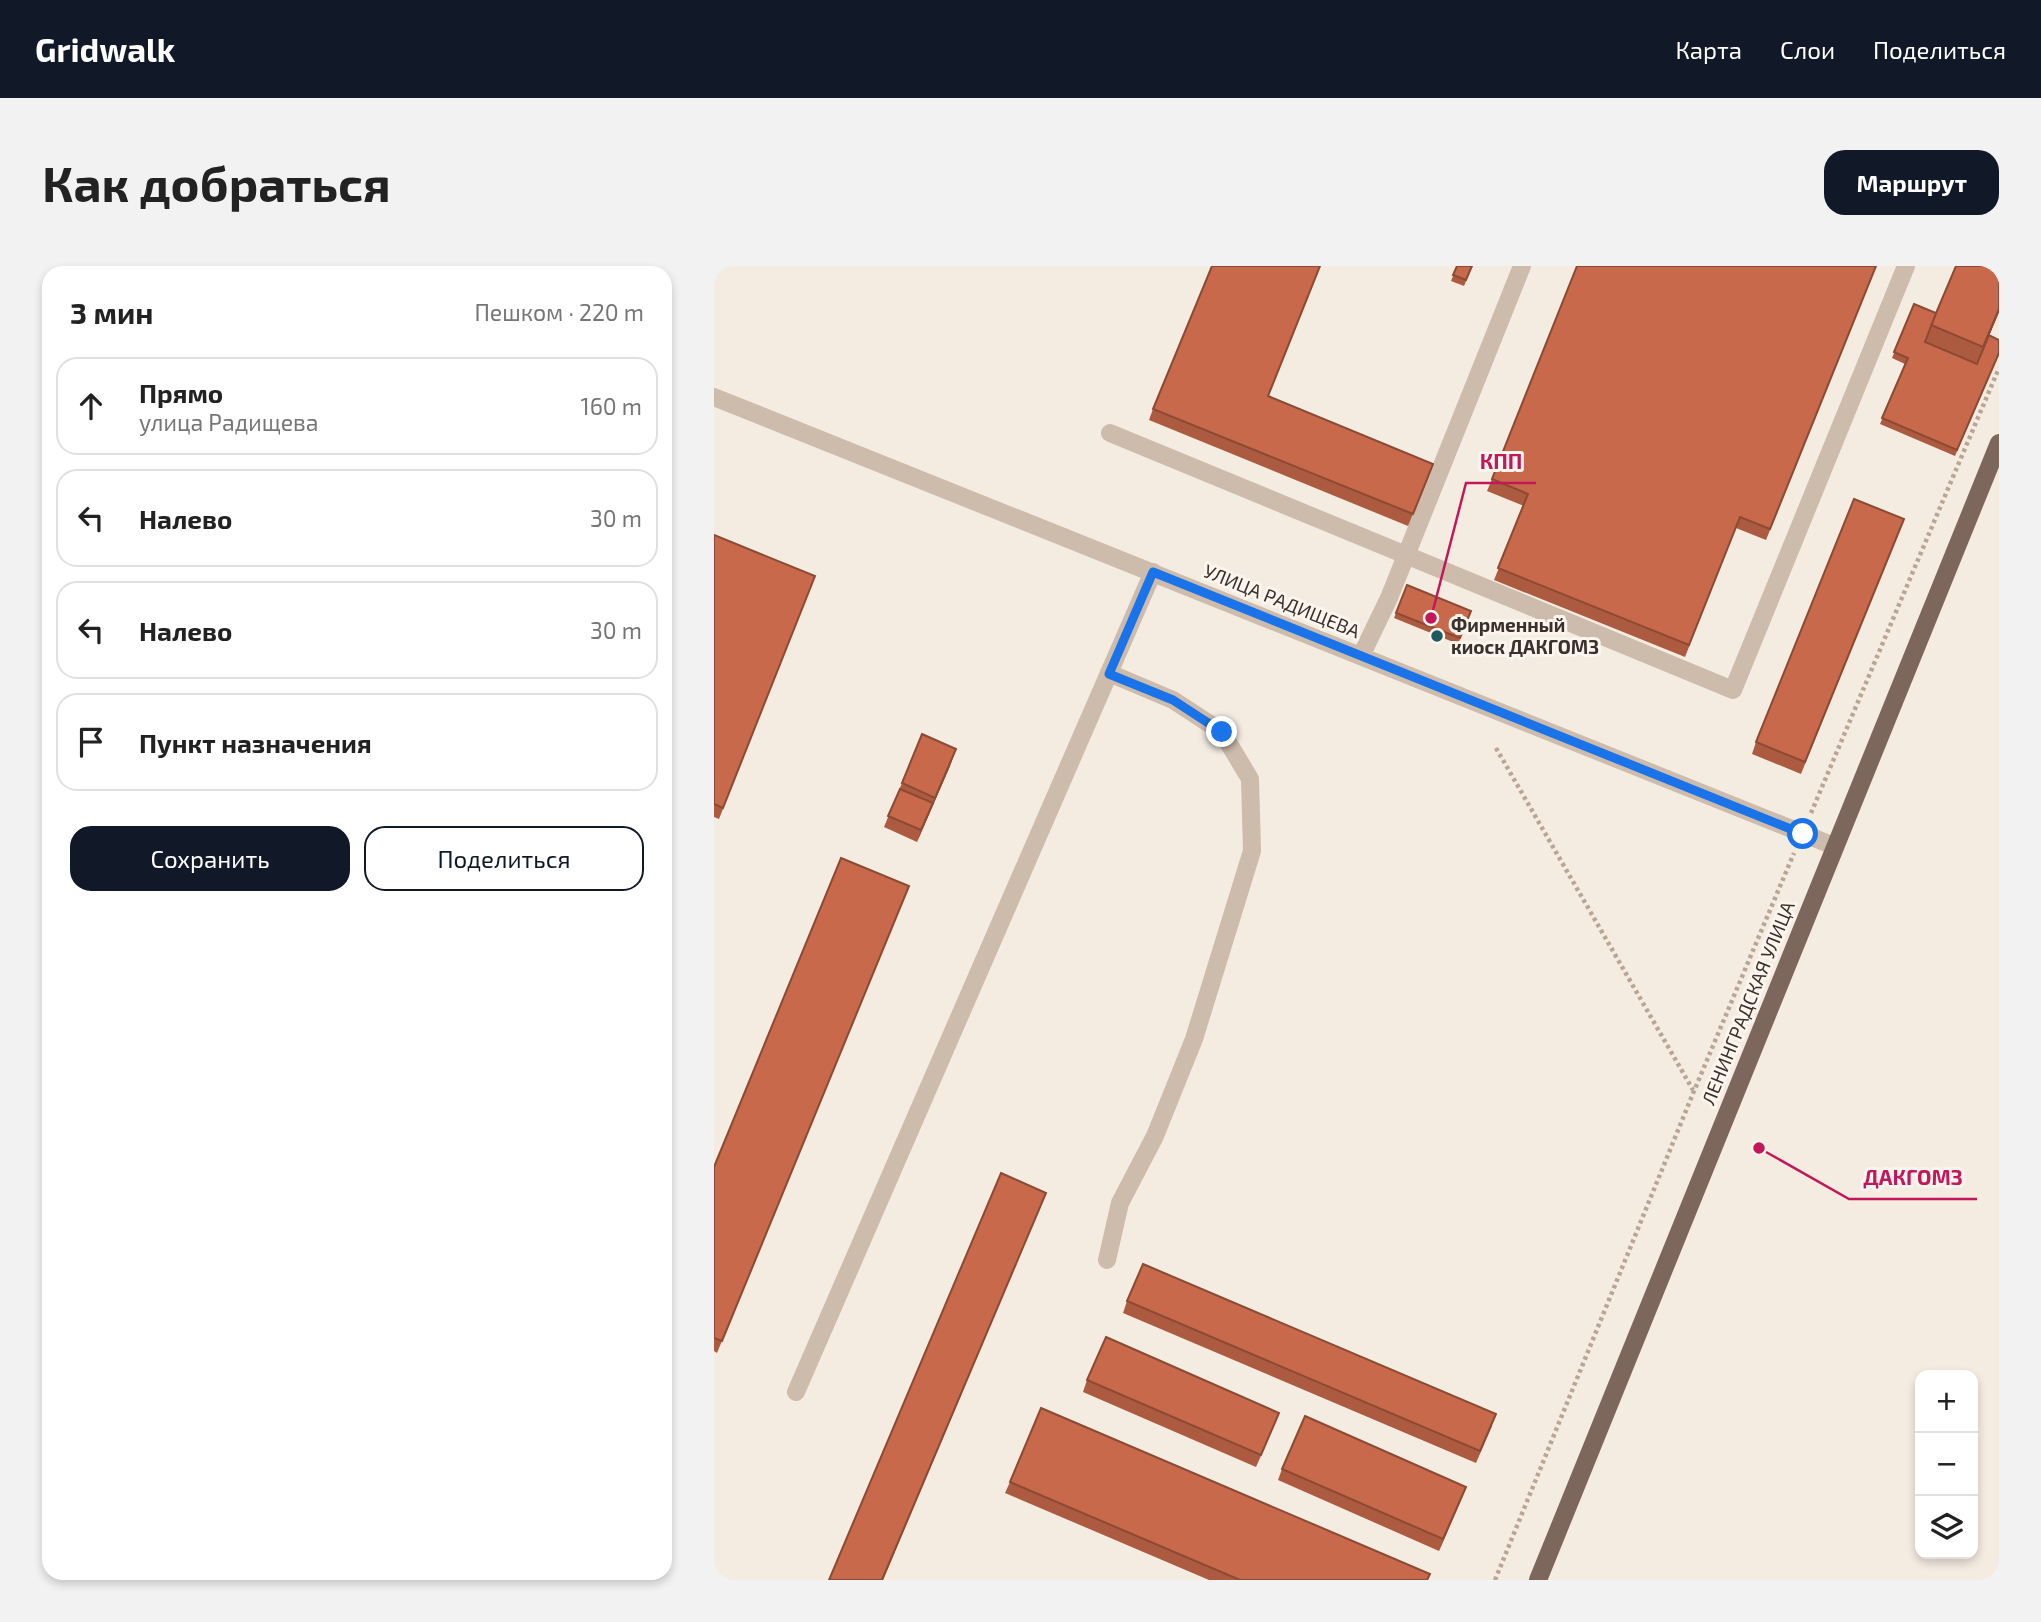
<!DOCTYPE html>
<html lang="ru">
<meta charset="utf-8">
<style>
:root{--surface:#fff;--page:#f2f2f2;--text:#222;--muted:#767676;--line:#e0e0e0;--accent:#111827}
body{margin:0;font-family:"Exo 2",sans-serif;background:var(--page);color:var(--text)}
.controls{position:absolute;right:21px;bottom:21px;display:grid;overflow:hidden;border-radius:14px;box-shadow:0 4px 10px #0003}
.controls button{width:63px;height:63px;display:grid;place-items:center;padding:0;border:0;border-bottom:2px solid var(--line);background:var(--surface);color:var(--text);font:35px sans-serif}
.stop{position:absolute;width:21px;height:21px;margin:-16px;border:5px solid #1a73e8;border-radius:50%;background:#fff}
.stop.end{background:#1a73e8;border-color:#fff;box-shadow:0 2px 7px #0008}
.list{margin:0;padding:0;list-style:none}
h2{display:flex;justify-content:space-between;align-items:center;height:91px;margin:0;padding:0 28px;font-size:30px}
h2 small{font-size:23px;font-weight:400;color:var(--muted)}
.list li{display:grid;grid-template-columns:46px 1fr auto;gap:21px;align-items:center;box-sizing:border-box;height:98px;margin:0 14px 14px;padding:0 14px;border:2px solid var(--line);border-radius:21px}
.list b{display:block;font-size:26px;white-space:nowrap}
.list p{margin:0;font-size:23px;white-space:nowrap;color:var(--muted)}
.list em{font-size:23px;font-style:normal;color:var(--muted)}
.actions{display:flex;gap:14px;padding:21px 28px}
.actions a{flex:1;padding:16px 0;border:2px solid var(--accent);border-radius:21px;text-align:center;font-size:24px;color:var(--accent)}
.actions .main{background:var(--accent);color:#fff}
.icon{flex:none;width:38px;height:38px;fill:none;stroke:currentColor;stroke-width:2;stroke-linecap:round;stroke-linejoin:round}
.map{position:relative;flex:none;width:1285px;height:1314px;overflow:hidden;border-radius:21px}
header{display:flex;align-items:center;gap:42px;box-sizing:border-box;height:98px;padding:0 35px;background:var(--accent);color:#fff}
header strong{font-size:33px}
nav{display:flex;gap:38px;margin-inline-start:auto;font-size:24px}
.intro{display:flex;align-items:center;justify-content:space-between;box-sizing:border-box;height:168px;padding:0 42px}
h1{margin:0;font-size:49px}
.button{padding:18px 32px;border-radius:21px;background:var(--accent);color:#fff;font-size:24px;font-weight:700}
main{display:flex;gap:42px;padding:0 42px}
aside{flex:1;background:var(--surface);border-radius:21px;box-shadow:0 4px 10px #0003}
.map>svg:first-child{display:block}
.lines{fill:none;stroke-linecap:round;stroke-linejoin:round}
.path{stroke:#b9a596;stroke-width:4.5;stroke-dasharray:3.5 3.5;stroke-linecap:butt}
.minor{stroke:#cdbbac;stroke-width:18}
.major{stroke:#7d675c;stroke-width:18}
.wall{fill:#ac5a40}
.shaded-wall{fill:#8c4a34}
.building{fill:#c8694b;stroke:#8c4a34;stroke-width:2}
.route{stroke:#1a73e8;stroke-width:9}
.poi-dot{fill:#1f5a5e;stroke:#fbf5ee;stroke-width:2.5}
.labels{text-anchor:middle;stroke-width:6;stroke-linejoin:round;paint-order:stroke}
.street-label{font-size:19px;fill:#3b302b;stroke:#fbf5ee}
.poi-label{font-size:19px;font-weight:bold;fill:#3b302b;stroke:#fbf5ee;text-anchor:start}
.leader{fill:none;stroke:#c2185b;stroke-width:2.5}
.callout-dot{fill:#c2185b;stroke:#fbf5ee;stroke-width:2.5}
.callout-label{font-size:21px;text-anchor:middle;font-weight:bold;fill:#c2185b;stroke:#fbf5ee;stroke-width:6;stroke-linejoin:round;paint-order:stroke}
</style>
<header>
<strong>Gridwalk</strong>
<nav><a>Карта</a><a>Слои</a><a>Поделиться</a></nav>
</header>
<div class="intro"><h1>Как добраться</h1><a class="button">Маршрут</a></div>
<main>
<aside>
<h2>3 мин<small>Пешком · 220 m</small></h2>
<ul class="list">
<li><svg class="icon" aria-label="ahead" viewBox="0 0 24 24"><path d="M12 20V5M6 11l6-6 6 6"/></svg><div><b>Прямо</b><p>улица Радищева</p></div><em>160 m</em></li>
<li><svg class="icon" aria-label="left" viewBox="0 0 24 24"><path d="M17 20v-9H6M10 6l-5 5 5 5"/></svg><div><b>Налево</b></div><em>30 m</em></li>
<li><svg class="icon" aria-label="left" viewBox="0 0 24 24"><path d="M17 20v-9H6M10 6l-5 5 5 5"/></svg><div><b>Налево</b></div><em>30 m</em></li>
<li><svg class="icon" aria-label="arrive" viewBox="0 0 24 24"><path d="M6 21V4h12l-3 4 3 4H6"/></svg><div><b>Пункт назначения</b></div></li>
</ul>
<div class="actions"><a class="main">Сохранить</a><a>Поделиться</a></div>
</aside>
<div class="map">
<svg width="1285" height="1314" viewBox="0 0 1285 1314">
<rect width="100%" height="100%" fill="#f4ebe1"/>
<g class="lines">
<g class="path">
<path d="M782,482L979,824"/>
<path d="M1097,547L1285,102"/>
<path d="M781,1314L980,825L1080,587"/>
</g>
<g class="minor">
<path d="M0,131L1120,580"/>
<path d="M396,167L1019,424L1192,0"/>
<path d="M647,390L675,332L808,0"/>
<path d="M393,994L406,937L441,870L480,773L538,585L536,513L508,466L459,434L395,407"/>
<path d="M82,1126L439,306"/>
</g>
<path class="major" d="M824,1314L1285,177"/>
</g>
<g class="wall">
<path d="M743,0H758L750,20L737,15Z"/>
<path d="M1162,0L1052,274L1022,262L971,391L780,314L810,240L773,225L778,213Z"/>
<path d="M1285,0V46L1275,70L1285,88L1241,190L1166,158L1191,98L1178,92L1200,38L1222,47Z"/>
<path d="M554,131L715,210L694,260L435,154L439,143Z"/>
<path d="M1185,265L1087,508L1038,488L1042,476Z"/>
<path d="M0,269L101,310L5,553L0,551Z"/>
<path d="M693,319L757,345L744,378L680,352Z"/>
<path d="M208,468L236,500L203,576L170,561Z"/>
<path d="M190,632L3,1087L0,1085V901Z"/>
<path d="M413,1035L778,1160L762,1197L409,1047Z"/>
<path d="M373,1114L561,1158L542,1201L369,1126Z"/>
<path d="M568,1203L752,1221L725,1285L564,1214Z"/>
<path d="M296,1216L713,1314H495L291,1227Z"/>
</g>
<g class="shaded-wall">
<path d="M1285,43V46L1261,104L1269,81Z"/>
<path d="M242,483L236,500L203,576L207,564Z"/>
<path d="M332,927L169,1314H168Z"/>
<path d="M752,1221L748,1232L725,1285L729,1273Z"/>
</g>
<g class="building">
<path d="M498,0H606L554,130L719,198L699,248L439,143Z"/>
<path d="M743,0H758L752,14L739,9Z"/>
<path d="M863,0H1162L1056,263L1026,251L975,379L784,302L814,228L778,213Z"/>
<path d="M1242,0H1285V43L1269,81L1217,59Z"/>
<path d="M1200,38L1222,47L1211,76L1263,98L1275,69L1285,74V87L1243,184L1168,152L1194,92L1180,86Z"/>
<path d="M1140,233L1190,253L1091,496L1042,476Z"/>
<path d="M0,269L101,310L9,542L0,538Z"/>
<path d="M693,319L757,345L746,372L682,347Z"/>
<path d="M208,468L242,483L221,532L188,517Z"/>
<path d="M186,523L219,537L207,564L174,550Z"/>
<path d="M127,592L195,620L8,1075L0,1072V901Z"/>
<path d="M287,907L332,927L168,1314H115Z"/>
<path d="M429,998L782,1148L766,1185L413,1035Z"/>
<path d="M392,1071L565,1147L547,1189L373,1114Z"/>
<path d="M327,1142L716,1308L713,1314H526L296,1216Z"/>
<path d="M591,1150L752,1221L729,1273L568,1203Z"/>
</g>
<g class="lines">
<path class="route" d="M508,466L459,434L395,408L439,306L1089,568"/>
</g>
<circle class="poi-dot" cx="723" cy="370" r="7"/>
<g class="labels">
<g class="street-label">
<text transform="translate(568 335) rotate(22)" y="7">УЛИЦА РАДИЩЕВА</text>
<text transform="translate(1034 737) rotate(-68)" y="7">ЛЕНИНГРАДСКАЯ УЛИЦА</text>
</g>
<g class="poi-label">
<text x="737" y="366">Фирменный<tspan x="737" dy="22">киоск ДАКГОМЗ</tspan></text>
</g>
</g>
<path class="leader" d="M717 352L752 217H822M1045 882L1135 933H1263"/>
<g class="callout-dot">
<circle cx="717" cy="352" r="7"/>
<circle cx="1045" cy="882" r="7"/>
</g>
<g class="callout-label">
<text x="787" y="203">КПП</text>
<text x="1199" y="919">ДАКГОМЗ</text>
</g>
</svg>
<div class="controls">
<button>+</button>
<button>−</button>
<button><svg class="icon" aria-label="layers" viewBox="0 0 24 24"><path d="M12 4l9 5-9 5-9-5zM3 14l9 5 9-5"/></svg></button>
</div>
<div class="stop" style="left:1089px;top:568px"></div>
<div class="stop end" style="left:508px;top:466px"></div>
</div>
</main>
